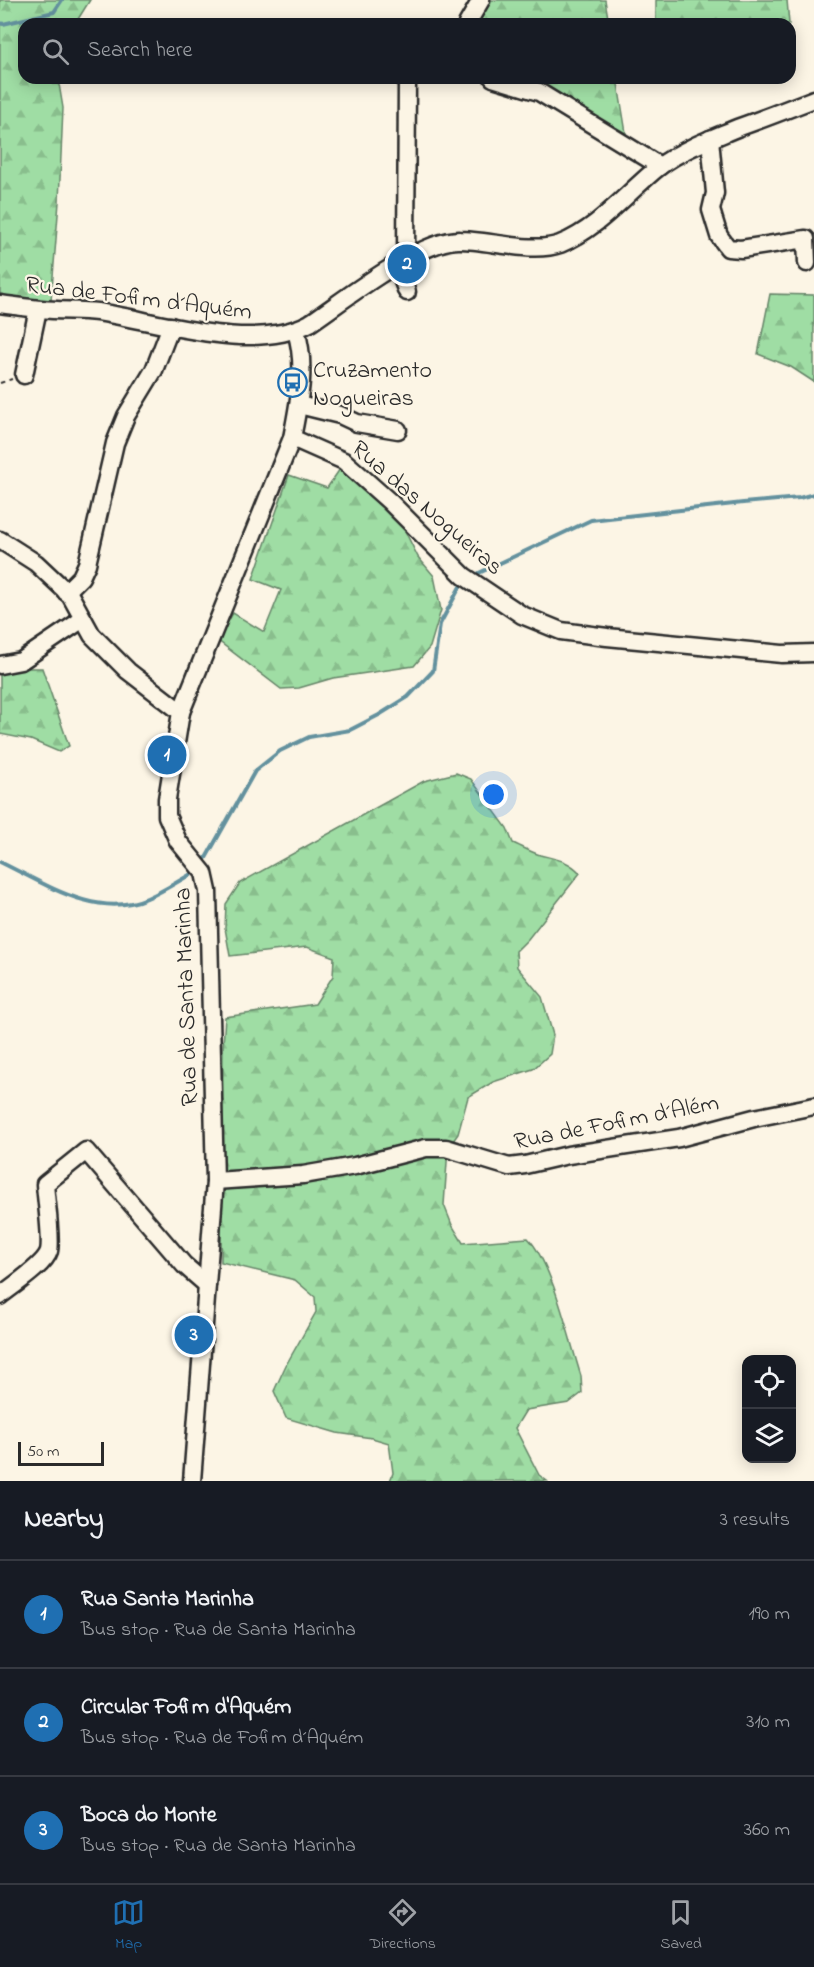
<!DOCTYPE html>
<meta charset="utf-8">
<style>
:root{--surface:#171b24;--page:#20242c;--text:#f1f3f6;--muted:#9ea1a6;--line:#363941;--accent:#1f6fb2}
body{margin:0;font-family:"Indie Flower",sans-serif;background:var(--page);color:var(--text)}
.controls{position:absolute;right:18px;bottom:18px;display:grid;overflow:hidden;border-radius:12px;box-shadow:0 3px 15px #0003}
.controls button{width:54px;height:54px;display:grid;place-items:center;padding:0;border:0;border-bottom:2px solid var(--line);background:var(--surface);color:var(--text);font:30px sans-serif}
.scale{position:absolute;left:18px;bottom:15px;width:86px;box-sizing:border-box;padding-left:6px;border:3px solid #2b2b2b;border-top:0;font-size:16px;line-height:21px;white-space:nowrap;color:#2b2b2b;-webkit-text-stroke:4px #fcf5e5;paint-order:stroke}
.you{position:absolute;left:494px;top:795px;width:21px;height:21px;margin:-15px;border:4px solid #fff;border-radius:50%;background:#1a73e8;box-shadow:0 0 0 9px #1a73e833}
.badge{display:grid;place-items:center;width:39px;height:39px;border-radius:50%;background:var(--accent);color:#fff;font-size:20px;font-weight:700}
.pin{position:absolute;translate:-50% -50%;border:3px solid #fff;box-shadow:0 2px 6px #0006}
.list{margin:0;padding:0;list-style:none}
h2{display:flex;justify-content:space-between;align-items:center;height:78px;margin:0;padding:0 24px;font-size:26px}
h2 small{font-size:20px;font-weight:400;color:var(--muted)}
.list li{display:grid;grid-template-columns:39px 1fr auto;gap:18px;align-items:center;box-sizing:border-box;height:108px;padding:0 24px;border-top:2px solid var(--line)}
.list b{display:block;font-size:22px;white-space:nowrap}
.list p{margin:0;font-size:20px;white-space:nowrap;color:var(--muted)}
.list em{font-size:20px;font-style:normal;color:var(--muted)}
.icon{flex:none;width:33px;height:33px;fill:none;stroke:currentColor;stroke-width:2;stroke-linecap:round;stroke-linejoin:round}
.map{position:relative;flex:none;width:814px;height:1481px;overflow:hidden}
.search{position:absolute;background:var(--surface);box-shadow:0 3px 15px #0003;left:18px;right:18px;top:18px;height:66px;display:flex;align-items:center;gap:15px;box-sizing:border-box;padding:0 21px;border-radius:18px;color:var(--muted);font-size:22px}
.sheet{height:402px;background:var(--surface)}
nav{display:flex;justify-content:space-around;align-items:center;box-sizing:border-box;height:84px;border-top:2px solid var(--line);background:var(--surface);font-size:16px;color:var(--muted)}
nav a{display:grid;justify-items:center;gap:3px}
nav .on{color:var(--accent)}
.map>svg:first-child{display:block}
.forest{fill:url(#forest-firs);stroke:#658468;stroke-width:1.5}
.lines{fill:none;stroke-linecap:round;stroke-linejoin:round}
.stream{stroke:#64919e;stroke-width:4}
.minor-casing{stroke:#2b2b2b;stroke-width:21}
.path{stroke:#2b2b2b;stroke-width:2;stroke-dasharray:4.5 4.5;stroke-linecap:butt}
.minor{stroke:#fcf5e5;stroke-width:16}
.labels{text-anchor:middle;stroke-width:4.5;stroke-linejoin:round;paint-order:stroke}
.street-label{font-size:24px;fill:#2b2b2b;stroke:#fcf5e5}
.poi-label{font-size:24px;fill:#2b2b2b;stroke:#fcf5e5;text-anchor:start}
</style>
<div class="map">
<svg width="814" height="1481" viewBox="0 0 814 1481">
<defs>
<pattern id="forest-firs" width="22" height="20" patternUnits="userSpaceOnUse" patternTransform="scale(1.5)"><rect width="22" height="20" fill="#9fdda4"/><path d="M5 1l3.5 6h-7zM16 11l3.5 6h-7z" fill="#89be8d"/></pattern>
</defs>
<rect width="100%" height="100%" fill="#fcf5e5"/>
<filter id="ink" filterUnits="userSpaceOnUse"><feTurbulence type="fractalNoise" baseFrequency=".0167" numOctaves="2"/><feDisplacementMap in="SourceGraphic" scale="12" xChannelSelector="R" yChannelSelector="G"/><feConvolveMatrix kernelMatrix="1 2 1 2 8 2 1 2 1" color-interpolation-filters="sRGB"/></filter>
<g filter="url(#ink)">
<g class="forest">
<path d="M0,0H90L75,24H24V78H58L63,108L59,202L51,301L0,295Z"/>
<path d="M489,0H605L609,24H479Z"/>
<path d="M656,0H787L789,24H656Z"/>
<path d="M513,78H617L626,133L571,104Z"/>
<path d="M770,294L814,295V382L791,367L758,354Z"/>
<path d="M342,466L402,525L418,557L434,576L441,610L430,647L414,666L333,678L299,688L281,689L217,640L233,613L264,632L281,590L253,579L289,475L327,488Z"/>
<path d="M0,668H42L69,746L59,752L31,740L0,734Z"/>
<path d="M456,773L471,779L507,828L513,843C522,847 531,852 540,855C556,859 568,860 580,873L528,939L516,951L517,967L542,997L553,1035L550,1054L533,1069L493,1082L468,1097L458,1134L448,1148L444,1205L452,1225L463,1243L528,1238C553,1265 569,1339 581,1376L582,1393L569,1403L526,1410L515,1428L539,1475L547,1481H390L393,1473L389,1443L372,1438L337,1433L286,1418L274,1391L286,1365L316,1312L315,1297L295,1280L221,1262L223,1045L225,1017L315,1004L333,976L334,957L307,947L230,956L225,928L226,904L240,883L424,781Z"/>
</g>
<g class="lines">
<g class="stream">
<path d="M0,23L3,24L54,12L62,0"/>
<path d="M479,573L591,520L743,503L799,498L814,494"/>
<path d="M206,858L255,771L280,751L309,737L350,730L379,715L408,697L433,671L440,624L462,583"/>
<path d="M0,862C44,883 97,920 147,898C162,892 177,882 191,874"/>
</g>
<defs>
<g id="minor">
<path d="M467,24L481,0"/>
<path d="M493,78L539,92L660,166"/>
<path d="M710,139L715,193L711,210L719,236L728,248L741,249L806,239L807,263"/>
<path d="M406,259L407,78"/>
<path d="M397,265L407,292"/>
<path d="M0,304C14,306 28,308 41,309C60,311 79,310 97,312C159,321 252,354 310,323C344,300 421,239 460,240C488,240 533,254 560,244C600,228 627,192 660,166C683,149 711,139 737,128C763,119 788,109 814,99"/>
<path d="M24,375L38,309"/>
<path d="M299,405L340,415L357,423L398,430"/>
<path d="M292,438L344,461L390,502L464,576L522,615L561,631L607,637L782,654L814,653"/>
<path d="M0,540L36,563L70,595L92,635L128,671L181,712"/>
<path d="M66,592L81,577L87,564L115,443L126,416L154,370L171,326"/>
<path d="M0,665L21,661L83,619"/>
<path d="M215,1181L303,1175L355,1166L426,1148H446L509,1167L525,1165L568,1155L679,1138L754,1118L814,1106"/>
<path d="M0,1296C12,1286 45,1265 49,1251C52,1239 46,1199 45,1184L86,1151L184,1265L207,1285"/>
<path d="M192,1481L215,1181L208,891L204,873L178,841L167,816V799L181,712L292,438C299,402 307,366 296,331"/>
</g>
</defs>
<use href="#minor" class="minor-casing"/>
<path class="path" d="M0,383L12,379"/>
<use href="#minor" class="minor"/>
</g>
</g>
<defs>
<symbol id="bus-ring" viewBox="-11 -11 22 22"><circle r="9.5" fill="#fcf5e5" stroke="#1f6fb2" stroke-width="1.5"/><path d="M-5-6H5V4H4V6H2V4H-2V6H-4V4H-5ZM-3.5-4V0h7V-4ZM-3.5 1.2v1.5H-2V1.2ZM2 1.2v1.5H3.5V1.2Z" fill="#1f6fb2"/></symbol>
</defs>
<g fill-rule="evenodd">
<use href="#bus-ring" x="276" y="366" width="33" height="33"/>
</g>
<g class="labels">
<g class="street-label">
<text transform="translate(139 297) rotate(7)" y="8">Rua de Fofim d´Aquém</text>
<text transform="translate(428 507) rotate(41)" y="8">Rua das Nogueiras</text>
<text transform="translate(185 997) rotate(-92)" y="8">Rua de Santa Marinha</text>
<text transform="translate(616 1121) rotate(-11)" y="8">Rua de Fofim d´Além</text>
</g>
<g class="poi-label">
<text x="313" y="377">Cruzamento<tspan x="313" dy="28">Nogueiras</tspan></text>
</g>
</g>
</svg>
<div class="controls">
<button><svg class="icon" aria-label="locate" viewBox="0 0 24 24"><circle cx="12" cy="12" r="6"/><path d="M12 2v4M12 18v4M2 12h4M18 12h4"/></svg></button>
<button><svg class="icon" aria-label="layers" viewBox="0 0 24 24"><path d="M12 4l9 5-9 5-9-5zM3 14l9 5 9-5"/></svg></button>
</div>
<div class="scale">50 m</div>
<div class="you"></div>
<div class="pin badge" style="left:167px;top:755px">1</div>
<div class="pin badge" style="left:407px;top:264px">2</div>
<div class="pin badge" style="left:194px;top:1335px">3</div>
<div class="search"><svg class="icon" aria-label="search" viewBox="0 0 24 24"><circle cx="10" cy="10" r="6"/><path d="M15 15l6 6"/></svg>Search here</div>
</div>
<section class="sheet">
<h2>Nearby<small>3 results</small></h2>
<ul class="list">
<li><span class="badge">1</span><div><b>Rua Santa Marinha</b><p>Bus stop · Rua de Santa Marinha</p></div><em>190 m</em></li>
<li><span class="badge">2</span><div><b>Circular Fofim d'Aquém</b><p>Bus stop · Rua de Fofim d´Aquém</p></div><em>310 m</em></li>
<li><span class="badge">3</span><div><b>Boca do Monte</b><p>Bus stop · Rua de Santa Marinha</p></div><em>360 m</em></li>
</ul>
</section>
<nav>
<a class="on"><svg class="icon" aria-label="map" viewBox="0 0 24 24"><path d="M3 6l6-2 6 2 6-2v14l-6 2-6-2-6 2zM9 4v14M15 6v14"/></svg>Map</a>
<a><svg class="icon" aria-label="directions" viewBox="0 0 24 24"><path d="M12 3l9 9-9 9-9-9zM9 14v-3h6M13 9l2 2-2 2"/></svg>Directions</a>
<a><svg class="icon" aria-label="saved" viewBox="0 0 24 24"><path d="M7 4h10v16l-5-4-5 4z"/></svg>Saved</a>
</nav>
